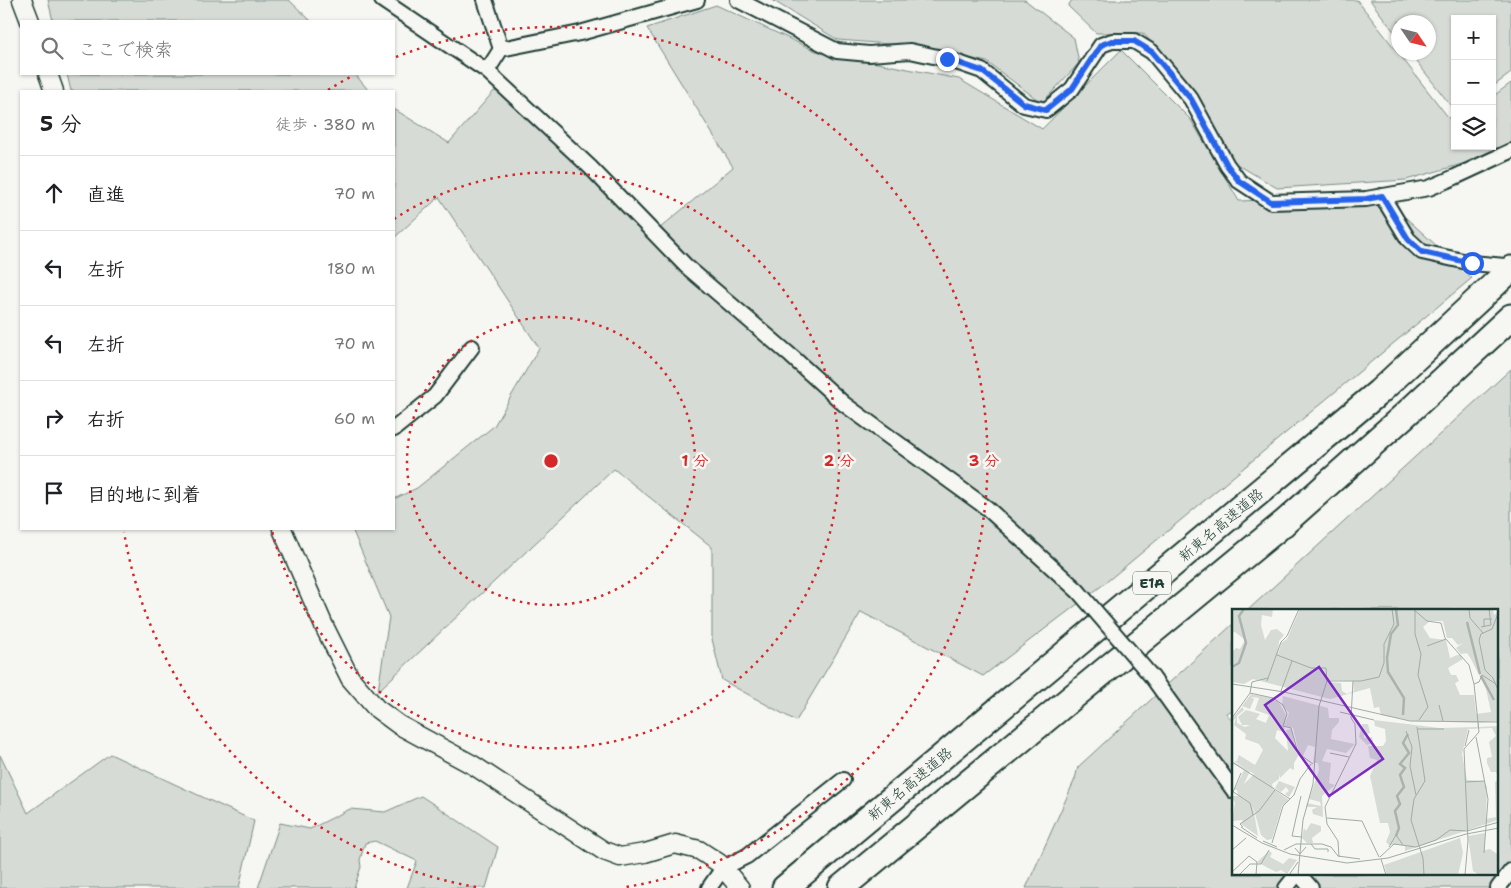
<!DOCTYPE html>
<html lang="ja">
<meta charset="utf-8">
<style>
:root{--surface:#fff;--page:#f2f2f2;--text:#202124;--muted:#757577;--line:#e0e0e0}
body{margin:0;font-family:"Shantell Sans","Klee One",sans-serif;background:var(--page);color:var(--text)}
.controls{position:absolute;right:15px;top:15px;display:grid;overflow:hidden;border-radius:0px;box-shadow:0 1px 4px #0004}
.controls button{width:45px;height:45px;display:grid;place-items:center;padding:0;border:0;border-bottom:1px solid var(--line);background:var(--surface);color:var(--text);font:25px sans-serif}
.compass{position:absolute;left:1391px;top:15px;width:45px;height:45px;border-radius:50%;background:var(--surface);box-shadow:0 1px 4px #0004;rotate:125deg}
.stop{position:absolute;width:15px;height:15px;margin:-11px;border:4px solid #2563eb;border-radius:50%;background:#fff}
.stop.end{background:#2563eb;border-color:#fff;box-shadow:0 1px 5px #0008}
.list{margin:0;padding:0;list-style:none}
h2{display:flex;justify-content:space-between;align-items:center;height:65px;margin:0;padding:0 20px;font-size:21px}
h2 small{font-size:16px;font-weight:400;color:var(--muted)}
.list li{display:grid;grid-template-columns:32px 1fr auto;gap:15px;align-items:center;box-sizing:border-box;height:75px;padding:0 20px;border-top:1px solid var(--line)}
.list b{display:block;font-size:19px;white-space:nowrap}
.list em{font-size:16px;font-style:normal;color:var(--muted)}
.icon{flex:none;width:28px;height:28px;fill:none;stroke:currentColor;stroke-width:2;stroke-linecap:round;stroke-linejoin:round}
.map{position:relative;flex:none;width:1511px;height:888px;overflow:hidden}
.search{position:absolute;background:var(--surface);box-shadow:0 1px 4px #0004;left:20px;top:20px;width:375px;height:55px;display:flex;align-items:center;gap:12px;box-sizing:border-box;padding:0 18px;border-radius:0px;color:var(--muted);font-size:19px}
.panel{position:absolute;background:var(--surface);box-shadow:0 1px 4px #0004;left:20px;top:90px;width:375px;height:440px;border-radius:0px}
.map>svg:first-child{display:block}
.green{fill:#d6dbd6;stroke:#7a8c85}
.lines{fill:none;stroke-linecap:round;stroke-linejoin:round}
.minor-casing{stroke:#1f3d34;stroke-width:18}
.tertiary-casing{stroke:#1f3d34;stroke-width:21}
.motorway-casing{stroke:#1f3d34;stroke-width:29}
.minor{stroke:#f6f6f2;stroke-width:14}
.tertiary{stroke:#f6f6f2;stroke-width:18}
.motorway{stroke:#f6f6f2;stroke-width:25}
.minor-bridge-casing{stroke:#1f3d34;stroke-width:18;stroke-linecap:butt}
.minor-bridge{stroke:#f6f6f2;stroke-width:14}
.route{stroke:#2563eb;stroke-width:6}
.ring{fill:none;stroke:#d62828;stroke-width:2.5;stroke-dasharray:2.5 5}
.labels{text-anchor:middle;stroke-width:5;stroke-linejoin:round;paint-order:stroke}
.shield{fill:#f6f6f2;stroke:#60746d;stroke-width:1}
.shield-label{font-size:14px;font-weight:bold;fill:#1f3d34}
.street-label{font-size:15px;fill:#1f3d34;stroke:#f6f6f2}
.inset-river{fill:none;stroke:#aab3ae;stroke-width:2.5}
.inset-road{fill:none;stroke:#a0aca6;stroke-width:1}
.view{fill:#7b2cbf;fill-opacity:0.15;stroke:#7b2cbf;stroke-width:2.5}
.inset-edge{fill:none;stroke:#1f3d34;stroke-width:2.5}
.centre{fill:#d62828;stroke:#f6f6f2;stroke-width:2.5}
.ring-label{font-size:15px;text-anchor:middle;font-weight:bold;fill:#d62828;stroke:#f6f6f2;stroke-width:5;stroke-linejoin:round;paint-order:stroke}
</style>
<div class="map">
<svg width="1511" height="888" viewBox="0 0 1511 888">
<rect width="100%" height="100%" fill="#f6f6f2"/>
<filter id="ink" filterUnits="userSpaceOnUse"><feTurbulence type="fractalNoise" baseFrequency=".02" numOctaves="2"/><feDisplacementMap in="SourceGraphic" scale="10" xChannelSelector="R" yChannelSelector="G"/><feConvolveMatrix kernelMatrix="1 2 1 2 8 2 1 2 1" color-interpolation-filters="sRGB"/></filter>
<g filter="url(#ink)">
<g class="green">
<path d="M48,0H289L311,21H53Z"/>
<path d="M772,0H1025L1074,38L1079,63L1042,103L987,62L915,46L838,40Z"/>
<path d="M1072,0H1357L1455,126V146H1492V97L1511,83V150L1406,180L1277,188L1235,163L1197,94L1143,33H1096L1068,6Z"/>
<path d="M1370,0H1511V73L1492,87V19H1455V111L1410,53L1428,52V22H1398V37Z"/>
<path d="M716,5L816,51L959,79L1042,129L1121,50L1191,120L1239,201L1382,196L1472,278L1104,584L983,676L861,612L796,721L722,680L712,639V547L614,469L378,691L389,617L352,529H394V499L417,488L494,426L539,348L439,197L394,238V109L449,143L494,91L508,96L653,234L733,167L647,28Z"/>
<path d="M67,74H355L369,91H71Z"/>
<path d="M1511,369V886L1509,888H1313L1303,874H1497V610H1248Z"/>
<path d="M1233,624V710L1226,713L1234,723V874H1287L1279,888H1026L1075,779L1078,767Z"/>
<path d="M110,754L254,821L239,888H0V755L28,813Z"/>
<path d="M421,796L498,847L486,888H407L417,861L375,841L365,843L360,860L361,867L354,888H258L280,823L310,829L350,809L385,812Z"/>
</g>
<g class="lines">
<defs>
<g id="minor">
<path d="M382,0L487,71L590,167L686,266L791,356L844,404L987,508L1078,591"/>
<path d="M485,0L501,49"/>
<path d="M738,0L837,51L869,54L910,51L947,59L982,71L1024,105L1046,110L1072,89L1101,45L1112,41H1134L1152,52L1191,99L1227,165L1239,181L1271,202L1366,199L1429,188L1455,177L1511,151"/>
<path d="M487,71L501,49L580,33L697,0"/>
<path d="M1382,196L1408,239L1422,252L1472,263L1505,266"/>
<path d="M394,429L435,396L472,347"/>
<path d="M1152,677L1234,791"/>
<path d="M1299,874L1311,888"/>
<path d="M709,888L723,868L747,856L843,780"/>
<path d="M1286,888L1297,874"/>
<path d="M1498,888L1511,871"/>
</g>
<g id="tertiary">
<path d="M22,0L30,21"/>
<path d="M48,74L54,91"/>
<path d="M282,529L324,626L350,678L376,708L399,725L473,765L604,851L620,857L645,853L675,844L699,850L719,863L740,888"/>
</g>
<g id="motorway">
<path d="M785,888L1379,392L1511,269"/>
<path d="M841,888L1284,523L1405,415L1511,317"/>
</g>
</defs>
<use href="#minor" class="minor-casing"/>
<use href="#tertiary" class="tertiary-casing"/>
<use href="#motorway" class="motorway-casing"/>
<use href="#minor" class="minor"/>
<use href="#tertiary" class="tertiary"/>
<use href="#motorway" class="motorway"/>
<defs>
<path id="minor-bridge" d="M1078,591L1152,677"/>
</defs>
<use href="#minor-bridge" class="minor-bridge-casing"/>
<use href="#minor-bridge" class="minor-bridge"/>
</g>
</g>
<g class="lines" filter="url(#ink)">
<path class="route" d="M947,59L982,71L1024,104L1046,110L1072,89L1101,45L1112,41H1134L1152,52L1191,99L1227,165L1239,181L1271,202L1366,199L1382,196L1408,239L1422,252L1472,263"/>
</g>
<g class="ring">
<circle cx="551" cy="461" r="144"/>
<path d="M394 219A288 288 0 1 1 272 531"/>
<path d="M476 887A433 433 0 0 1 124 532M328 90A433 433 0 0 1 354 75M396 57A433 433 0 1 1 626 887"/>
</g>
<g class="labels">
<rect class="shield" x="1133" y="571.5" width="38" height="23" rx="4"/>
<g class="shield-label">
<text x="1152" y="588">E1A</text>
</g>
<g class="street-label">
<text transform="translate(1221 525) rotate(-40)" y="5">新東名高速道路</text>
<text transform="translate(910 784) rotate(-40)" y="5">新東名高速道路</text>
</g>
</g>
<g transform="translate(1232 609)">
<rect width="266" height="266" fill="#f6f6f2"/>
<path d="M0,0H41L40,8L30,6L29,16L33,31L39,21L45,20L52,26L47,32L46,46L49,34L55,30L68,0H261L262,6L266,3V112L247,114V118L266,117V168L264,163H259L255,154V149L260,148L257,133L264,127L260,119L236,120L230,145L235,171L252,172L255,178L254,210L264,208L263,173L266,171V211L173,242V236H157L154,233L158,223L156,214H148L138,167L145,151L138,149L136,137H151L154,132L153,120L143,117L142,111L208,119L245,118L246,114L180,112L149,106L147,98L142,99L138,79L98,90L21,70L12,75L0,73V43L4,39L8,40L13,31L3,23L0,24ZM198,12H211L215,29H220L226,36L231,34L224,39L229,45L235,44L239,50L254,80L259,103L244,105L242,86H228L223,74L227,72L224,66H219L216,59L231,50L228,45L218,49L214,31L198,29L191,18ZM96,64V71L121,72L122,82L115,85L110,82L109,74L95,73ZM19,85L41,89L48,95L54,106L52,123L45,121L43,129L56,142L54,121L59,120L64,143L70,148L66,147L62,154V161L58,159L48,169L47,165V170L40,175L41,180L57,191L50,197L40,230L35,231L29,226L21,197L26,227L9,215L11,211L0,212L3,194L0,187H6L5,181H2L12,161L2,155L0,159L1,155L2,153L18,162L12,175L22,165L2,152H5L7,146L23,156L31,141L27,135L13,130L14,125L2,116L4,109L0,113V110L10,98L12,101L5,107V114L13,118L18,116H10L6,108L14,101L28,105L24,110L34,114L37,106L23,101L27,89L19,88L22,90L18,100L10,97ZM51,87L96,99L97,109H107V113L100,121L99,130L123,135L114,144L95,140L90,152L99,154L97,174L103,176L90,187L91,208L81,205L80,201L85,198H74L75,194L89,197L88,193L77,190L87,161L86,154H81L83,138L76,136L71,147L67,144L61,119L52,117L57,104L50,96ZM130,115H136L138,124L132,126V129L140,128L141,134L135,136L127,128ZM47,172L63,178L57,188L53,185L57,182L54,178L49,183L43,179ZM79,214L89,217V222L80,229L81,234H75L70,229L72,219L74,222ZM253,224V241L258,240L265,245L266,266H247L241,262L236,227ZM228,229L231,244L226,266H155L152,256ZM37,242L40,244L38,248L51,255L57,249L65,251L55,265L49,261L44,263L25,253Z" fill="#d6dbd6" fill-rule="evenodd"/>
<path class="inset-river" d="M164,0L166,16L159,25L155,49L156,63L172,89L171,106M235,13L248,65M0,58L7,54L14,34L7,7L12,0M249,67L262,91M164,227L167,219L163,202L168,195L165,187L172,178L168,166L173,159L168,155L177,144L171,134L176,125"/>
<path class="inset-road" d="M181,0L195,12L209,14L213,29L237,56L242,75L247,123L232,140L236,232L233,266M237,0L238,9L251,24M183,2V25L189,45L186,66L196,98L187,111M267,2L260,20L249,25L247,31L253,61L261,69L267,83M249,18L259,16L257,0M252,18V10H260M195,37L214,30M45,46L79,59H94L95,72M35,72L49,33L55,27L67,0M0,75L52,83L178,112L267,113M242,75L247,73L250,66L264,75M49,82L60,52M18,84L41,89L51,96L55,105L51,117L59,119L66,144L81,155M207,96L211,112M108,103L142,111M0,109L18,84L20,73L36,69M185,118L193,172L182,190L179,211L191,249L192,266M186,120H212M174,122L180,138L178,157L184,186M244,128L256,190L252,244M233,137L237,121M98,144L117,148M0,153L58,190M234,173L253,172M0,182L18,194L21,206M1,183L9,164M69,187L60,227L69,228M95,209L130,212L147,248M0,216L30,234L58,245L115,254L156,249L234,225L267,219M9,218L25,229M11,218L8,215L27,202L43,181M31,232L45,238M40,234L51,197L62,186L68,170L79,155M79,235L83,240H96V243M157,238L164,226L171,236M63,239L68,245L74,238M0,241L14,229M52,241L64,235H90L99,238L106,247L128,250M107,248L106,232L95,215L93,198L124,135L123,115L119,109L121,72M148,248L162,235L184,238L204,231L218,221L235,222L267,213M149,250L154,266M0,263L17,247L25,253L24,266M7,266L18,255H29L37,241M57,266L66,253M66,266L71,211L81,175L87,97L95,72H129L147,68L152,54V35L162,15L160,0"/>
<path class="view" d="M87,58L151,150L97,187L33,96Z"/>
<rect width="266" height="266" class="inset-edge"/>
</g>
<circle cx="551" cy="461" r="8" class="centre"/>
<g class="ring-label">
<text x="695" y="466">1 分</text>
<text x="839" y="466">2 分</text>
<text x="984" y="466">3 分</text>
</g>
</svg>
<div class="controls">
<button>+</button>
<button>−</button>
<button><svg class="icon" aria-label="layers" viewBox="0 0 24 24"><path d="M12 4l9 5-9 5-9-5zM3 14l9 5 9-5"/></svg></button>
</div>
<svg class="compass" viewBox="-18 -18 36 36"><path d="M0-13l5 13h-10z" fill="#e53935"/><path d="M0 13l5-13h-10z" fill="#757577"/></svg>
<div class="stop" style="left:1472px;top:263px"></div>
<div class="stop end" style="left:947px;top:59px"></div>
<div class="search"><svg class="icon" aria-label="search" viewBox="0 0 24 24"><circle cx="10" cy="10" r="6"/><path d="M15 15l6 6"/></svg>ここで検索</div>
<section class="panel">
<h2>5 分<small>徒歩 · 380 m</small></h2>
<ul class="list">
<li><svg class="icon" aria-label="ahead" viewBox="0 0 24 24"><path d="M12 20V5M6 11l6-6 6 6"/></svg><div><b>直進</b></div><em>70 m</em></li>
<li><svg class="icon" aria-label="left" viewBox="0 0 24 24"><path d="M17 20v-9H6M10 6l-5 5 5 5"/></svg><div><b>左折</b></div><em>180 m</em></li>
<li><svg class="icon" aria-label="left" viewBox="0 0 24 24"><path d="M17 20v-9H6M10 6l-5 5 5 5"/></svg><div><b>左折</b></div><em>70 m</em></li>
<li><svg class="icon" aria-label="right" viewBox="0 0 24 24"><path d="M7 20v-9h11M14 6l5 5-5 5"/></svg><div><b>右折</b></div><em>60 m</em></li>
<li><svg class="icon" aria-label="arrive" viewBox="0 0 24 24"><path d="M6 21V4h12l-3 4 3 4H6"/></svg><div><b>目的地に到着</b></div></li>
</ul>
</section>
</div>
